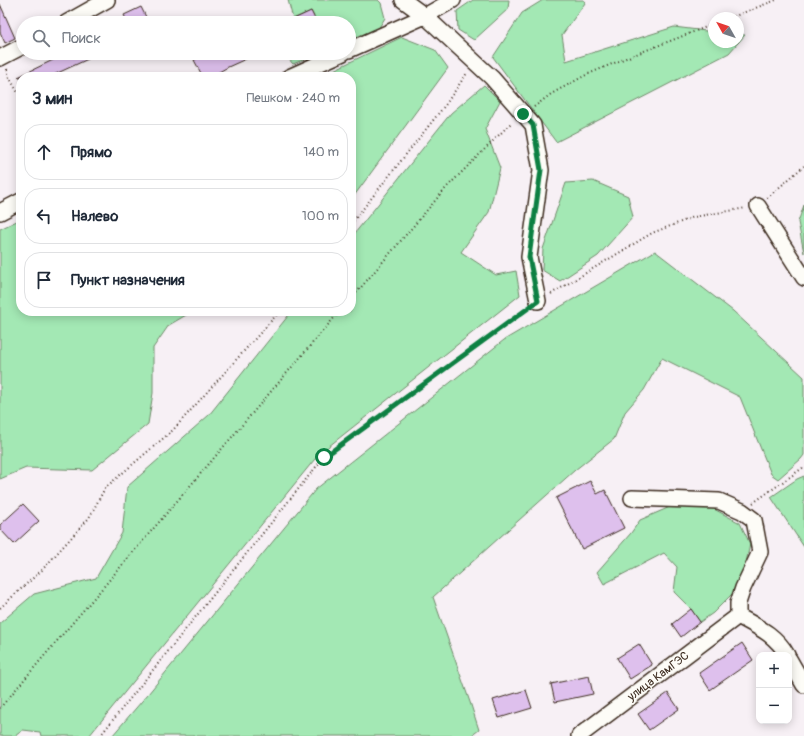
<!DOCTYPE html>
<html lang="ru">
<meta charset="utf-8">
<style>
:root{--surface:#fff;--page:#f6f6f7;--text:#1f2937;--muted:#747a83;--line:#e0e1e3}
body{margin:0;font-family:Pangolin,sans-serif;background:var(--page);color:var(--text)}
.controls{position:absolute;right:12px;bottom:12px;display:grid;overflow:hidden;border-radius:8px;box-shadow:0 2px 10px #0003}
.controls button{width:36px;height:36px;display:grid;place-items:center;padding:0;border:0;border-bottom:1px solid var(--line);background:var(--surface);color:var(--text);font:20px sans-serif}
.compass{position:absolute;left:708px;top:12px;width:36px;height:36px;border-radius:50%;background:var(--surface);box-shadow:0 2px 10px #0003;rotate:310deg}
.stop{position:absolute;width:12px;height:12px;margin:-9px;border:3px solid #0b8043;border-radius:50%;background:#fff}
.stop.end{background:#0b8043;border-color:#fff;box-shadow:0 1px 4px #0008}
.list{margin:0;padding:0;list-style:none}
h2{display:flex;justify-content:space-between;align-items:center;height:52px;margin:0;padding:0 16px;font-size:17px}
h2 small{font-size:13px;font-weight:400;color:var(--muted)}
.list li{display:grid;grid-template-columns:26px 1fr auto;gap:12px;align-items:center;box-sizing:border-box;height:56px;margin:0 8px 8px;padding:0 8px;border:1px solid var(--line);border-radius:16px}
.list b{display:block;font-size:15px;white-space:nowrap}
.list em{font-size:13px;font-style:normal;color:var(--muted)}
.icon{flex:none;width:22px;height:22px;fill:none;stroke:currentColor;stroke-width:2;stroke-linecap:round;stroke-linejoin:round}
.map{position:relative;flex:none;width:804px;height:736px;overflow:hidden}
.search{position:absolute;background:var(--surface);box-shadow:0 2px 10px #0003;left:16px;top:16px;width:340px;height:44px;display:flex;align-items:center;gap:10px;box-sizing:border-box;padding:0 14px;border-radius:22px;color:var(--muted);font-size:15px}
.panel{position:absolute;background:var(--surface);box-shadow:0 2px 10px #0003;left:16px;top:72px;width:340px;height:244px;border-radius:16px}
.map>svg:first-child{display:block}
.green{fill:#a3e8b4;stroke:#6f8969}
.building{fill:#dec0ed;stroke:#3b2a1e}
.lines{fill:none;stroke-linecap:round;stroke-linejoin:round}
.minor-casing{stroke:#3b2a1e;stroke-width:18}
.path{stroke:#3b2a1e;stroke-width:2;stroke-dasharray:1 3;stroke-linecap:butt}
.minor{stroke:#fdfcf7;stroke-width:15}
.route{stroke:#0b8043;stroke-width:5}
.labels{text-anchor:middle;stroke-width:3;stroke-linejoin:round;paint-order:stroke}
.street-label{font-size:12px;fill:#3b2a1e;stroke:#fdfcf7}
</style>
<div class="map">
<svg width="804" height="736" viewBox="0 0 804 736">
<rect width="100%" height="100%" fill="#f7f0f5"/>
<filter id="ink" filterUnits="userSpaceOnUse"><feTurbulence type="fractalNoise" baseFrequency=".025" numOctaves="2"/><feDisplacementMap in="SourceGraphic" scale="8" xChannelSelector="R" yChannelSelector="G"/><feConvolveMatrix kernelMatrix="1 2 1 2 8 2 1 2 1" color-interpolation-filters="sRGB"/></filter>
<g filter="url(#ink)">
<g class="green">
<path d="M288,0H378L381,3L385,18L378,29L349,41V23H317L311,11L293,19Z"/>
<path d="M473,0H509L508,9L474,40L458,30L457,11Z"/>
<path d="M543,0H584L585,3L562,35L566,61L674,27L714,32V42H738V34L745,35L729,53L556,142L493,57L522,13Z"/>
<path d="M402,37L435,50L448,68L351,200V77H319Z"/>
<path d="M285,53H320L293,64L286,56Z"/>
<path d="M484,85L500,101L485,129L500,168L489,212L461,252L496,275L516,271L520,295L319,454L89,736H41L40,732L23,730L15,736H0V623L34,594L96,578L122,533L127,487L209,415L292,311H351V238L451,113Z"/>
<path d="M593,181L628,196L633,217L598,256L560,281L542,270L543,249L566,183Z"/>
<path d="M804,205V253L798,222Z"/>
<path d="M21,219V311H193L169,325L153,348V393L148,424L92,470L26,468L0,479V229Z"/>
<path d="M655,251L733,311L804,377V455L801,459L778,479L771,474L740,397L662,358L644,390L625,412L614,439L575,470L433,597L471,705L479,730L471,736H112L148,694L316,489L504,340Z"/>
<path d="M804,476V547L771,497L797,479Z"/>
<path d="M670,507L712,508L740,523L750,544L744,572L734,592L713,613L700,622L691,609L674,592L677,567L664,553L604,584L597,572L631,533L640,520Z"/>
</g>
<g class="building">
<path d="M0,4L15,38L5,43L0,32Z"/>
<path d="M141,7L149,23H128L124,15Z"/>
<path d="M311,11L317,23H285Z"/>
<path d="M62,53H101L49,77H18L55,59L54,57Z"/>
<path d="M209,53H259L228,67L210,77H203L194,60Z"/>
<path d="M590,481L597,494L605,490L624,528L582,549L556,498Z"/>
<path d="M23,504L39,521L14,544L0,529V525Z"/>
<path d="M691,609L700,622L681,637L672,624Z"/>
<path d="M742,643L753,660L710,690L699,673Z"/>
<path d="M639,644L652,665L630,679L617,658Z"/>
<path d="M589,676L593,694L555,702L551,684Z"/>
<path d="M526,690L532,708L499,718L493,700Z"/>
<path d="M668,693L679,709L649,730L638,714Z"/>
</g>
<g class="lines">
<defs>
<g id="minor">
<path d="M403,0L425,16L492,78L533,125L541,170L529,257L538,301"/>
<path d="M66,23L107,0"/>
<path d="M349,50L425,16L453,0"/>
<path d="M0,58L23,46"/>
<path d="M289,77L343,53"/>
<path d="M758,206L804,278"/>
<path d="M0,212L21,201"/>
<path d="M632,498L719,501L742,511L754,520L760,552L743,588L738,603V616C758,627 776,635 787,655"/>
<path d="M789,659L804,685"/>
<path d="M579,736L738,616"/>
</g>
</defs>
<use href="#minor" class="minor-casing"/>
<g class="path">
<path d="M730,18L776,0"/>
<path d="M7,69L9,77L21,98"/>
<path d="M534,107L551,94L586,75L626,58L714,24"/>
<path d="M767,198L804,166"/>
<path d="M351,224L446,104L467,73"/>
<path d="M551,294L652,233L694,217L746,208"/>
<path d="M351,299L446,188L512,122"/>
<path d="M753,503L804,467"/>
<path d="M0,608L42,570L89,518L105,488L173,430L280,311"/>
<path d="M0,708L39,662L340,311"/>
<path d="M100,736L324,457L527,309"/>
</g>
<use href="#minor" class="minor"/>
</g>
</g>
<g class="lines" filter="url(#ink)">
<path class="route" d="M324,457L538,301L529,257L541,170L533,125L523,114"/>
</g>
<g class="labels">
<g class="street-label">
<text transform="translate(658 676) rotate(-37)" y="4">улица КамГЭС</text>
</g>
</g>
</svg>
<div class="controls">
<button>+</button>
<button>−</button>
</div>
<svg class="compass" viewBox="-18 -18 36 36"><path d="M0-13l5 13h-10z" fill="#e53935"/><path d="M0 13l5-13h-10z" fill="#747a83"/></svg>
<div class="stop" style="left:324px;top:457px"></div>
<div class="stop end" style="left:523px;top:114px"></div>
<div class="search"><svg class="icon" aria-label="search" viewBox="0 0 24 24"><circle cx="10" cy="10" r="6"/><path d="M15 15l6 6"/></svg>Поиск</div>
<section class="panel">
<h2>3 мин<small>Пешком · 240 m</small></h2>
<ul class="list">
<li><svg class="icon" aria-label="ahead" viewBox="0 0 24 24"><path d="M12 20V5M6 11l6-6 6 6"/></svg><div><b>Прямо</b></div><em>140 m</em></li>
<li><svg class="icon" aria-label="left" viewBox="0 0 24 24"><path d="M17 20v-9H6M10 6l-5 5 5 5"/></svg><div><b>Налево</b></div><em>100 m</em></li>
<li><svg class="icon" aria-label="arrive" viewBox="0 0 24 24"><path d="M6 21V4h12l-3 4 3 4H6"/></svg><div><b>Пункт назначения</b></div></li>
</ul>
</section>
</div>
